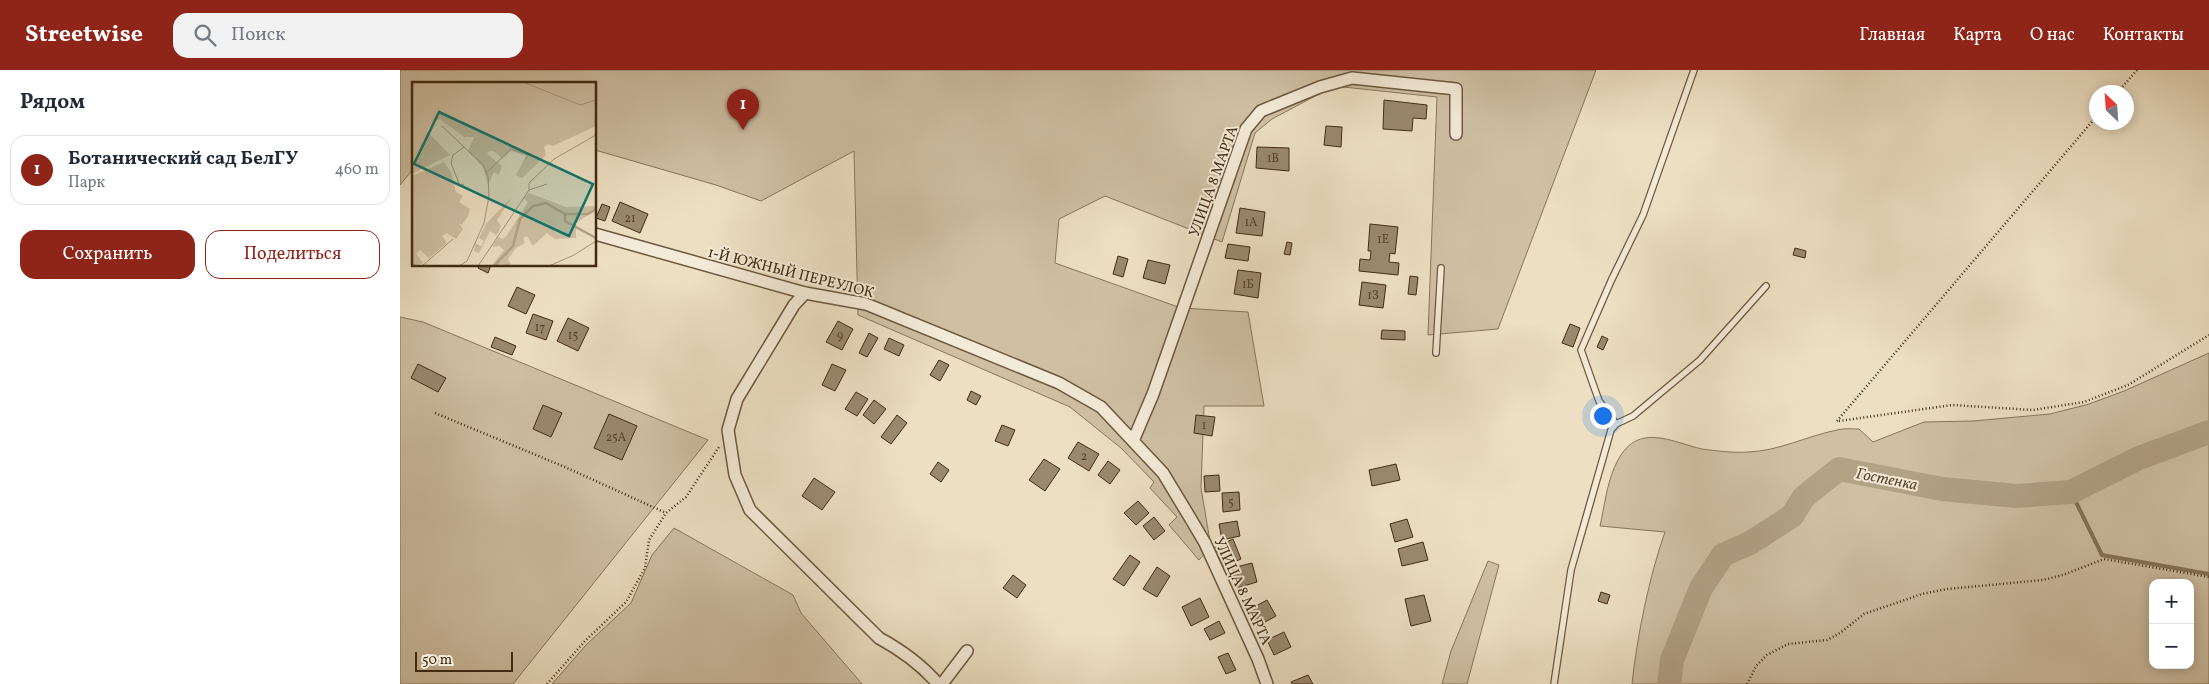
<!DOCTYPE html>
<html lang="ru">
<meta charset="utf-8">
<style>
:root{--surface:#fff;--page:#f2f2f3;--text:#1f2937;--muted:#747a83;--line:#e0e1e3;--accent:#8f2418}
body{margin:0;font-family:Vollkorn,serif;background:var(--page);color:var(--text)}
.controls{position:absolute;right:15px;bottom:15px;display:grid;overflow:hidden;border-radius:10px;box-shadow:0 2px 12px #0003}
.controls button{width:45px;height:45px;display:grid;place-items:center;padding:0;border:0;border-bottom:1px solid var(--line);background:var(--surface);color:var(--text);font:25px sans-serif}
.compass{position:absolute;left:1689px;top:15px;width:45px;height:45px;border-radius:50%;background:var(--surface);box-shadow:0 2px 12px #0003;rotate:335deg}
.scale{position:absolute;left:15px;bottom:12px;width:98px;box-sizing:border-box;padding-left:5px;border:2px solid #422b12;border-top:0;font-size:14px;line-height:18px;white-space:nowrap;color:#422b12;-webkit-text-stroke:4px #f3ead7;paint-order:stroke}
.you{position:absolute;left:1202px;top:345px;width:18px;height:18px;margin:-12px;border:4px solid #fff;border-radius:50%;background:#1a73e8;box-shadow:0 0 0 8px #1a73e833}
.badge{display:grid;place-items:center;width:32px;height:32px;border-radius:50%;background:var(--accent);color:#fff;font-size:16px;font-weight:700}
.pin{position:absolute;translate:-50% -41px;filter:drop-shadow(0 1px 2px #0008)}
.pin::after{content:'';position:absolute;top:26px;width:18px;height:15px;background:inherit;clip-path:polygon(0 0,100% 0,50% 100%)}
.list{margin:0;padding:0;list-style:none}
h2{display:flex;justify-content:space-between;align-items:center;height:65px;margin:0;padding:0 20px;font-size:21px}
h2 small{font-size:16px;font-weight:400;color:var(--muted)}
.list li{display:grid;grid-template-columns:32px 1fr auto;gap:15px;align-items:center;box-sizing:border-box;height:70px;margin:0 10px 10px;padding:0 10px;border:1px solid var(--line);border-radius:15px}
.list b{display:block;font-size:19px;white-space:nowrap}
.list p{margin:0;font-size:16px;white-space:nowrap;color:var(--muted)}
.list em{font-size:16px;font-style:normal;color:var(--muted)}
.actions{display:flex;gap:10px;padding:15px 20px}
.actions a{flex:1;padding:11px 0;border:1px solid var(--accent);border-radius:15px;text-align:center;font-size:18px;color:var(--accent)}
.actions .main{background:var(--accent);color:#fff}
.icon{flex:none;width:28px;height:28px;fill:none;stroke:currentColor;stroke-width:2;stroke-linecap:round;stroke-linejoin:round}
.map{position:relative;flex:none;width:1809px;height:614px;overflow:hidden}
header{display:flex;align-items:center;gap:30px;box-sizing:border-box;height:70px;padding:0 25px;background:var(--accent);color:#fff}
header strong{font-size:24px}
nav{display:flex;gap:28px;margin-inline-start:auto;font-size:18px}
.search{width:350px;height:45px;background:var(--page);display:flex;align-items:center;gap:12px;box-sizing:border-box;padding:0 18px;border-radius:15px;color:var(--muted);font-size:19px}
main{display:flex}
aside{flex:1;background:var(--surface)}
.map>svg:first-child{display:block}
.green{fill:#cfc0a4;stroke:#88765b;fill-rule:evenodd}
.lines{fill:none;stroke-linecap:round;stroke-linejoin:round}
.stream{stroke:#857258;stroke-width:4}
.river{stroke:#b2a286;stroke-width:24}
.building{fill:#9a896e;stroke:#422b12}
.lane-casing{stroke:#6c583e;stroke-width:8}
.street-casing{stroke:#6c583e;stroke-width:14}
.path{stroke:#422b12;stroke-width:2.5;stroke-dasharray:1 2.5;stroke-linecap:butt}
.lane{stroke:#f3ead7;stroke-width:5.5}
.street{stroke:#f3ead7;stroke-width:11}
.labels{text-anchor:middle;stroke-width:4;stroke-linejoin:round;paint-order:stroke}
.number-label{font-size:12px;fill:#584229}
.street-label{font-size:15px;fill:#422b12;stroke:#f3ead7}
.water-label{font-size:16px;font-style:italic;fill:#5e492f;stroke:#f3ead7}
.inset-river{fill:none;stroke:#b2a286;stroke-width:2.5}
.inset-road{fill:none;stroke:#a8977c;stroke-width:1}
.view{fill:#0f766e;fill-opacity:0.15;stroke:#0f766e;stroke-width:2.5}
.inset-edge{fill:none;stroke:#422b12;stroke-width:2.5}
</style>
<header>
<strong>Streetwise</strong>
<div class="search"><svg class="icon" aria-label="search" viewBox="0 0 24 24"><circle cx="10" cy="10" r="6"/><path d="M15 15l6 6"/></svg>Поиск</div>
<nav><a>Главная</a><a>Карта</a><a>О нас</a><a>Контакты</a></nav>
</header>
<main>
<aside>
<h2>Рядом<small></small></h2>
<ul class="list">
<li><span class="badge">1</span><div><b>Ботанический сад БелГУ</b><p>Парк</p></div><em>460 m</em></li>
</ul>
<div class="actions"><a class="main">Сохранить</a><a>Поделиться</a></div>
</aside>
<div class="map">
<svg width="1809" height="614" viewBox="0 0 1809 614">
<rect width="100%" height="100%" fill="#ecdfc2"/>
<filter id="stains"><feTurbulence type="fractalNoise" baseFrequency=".004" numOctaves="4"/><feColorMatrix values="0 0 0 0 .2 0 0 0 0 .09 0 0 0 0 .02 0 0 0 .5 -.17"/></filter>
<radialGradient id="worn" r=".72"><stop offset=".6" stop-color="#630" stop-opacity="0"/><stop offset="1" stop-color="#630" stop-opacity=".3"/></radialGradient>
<g class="green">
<path d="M0,0H1196L1098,259L1028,265L1037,27L934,16L872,49L855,63L822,172L705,126L659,149L655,193L781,238L848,242L864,336H804L801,418L811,477L799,490L769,455L777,447L750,418L754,412L721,378L670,337L458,245L454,81L361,131L316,115L195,80V14H14V98L0,115Z"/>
<path d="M0,247L23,252L308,370L113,614H0Z"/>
<path d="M1809,283V614H1232C1237,567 1249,507 1265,462L1200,456C1205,434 1207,410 1218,390C1238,352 1272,372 1302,379C1316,381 1334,383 1348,382C1379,381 1407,366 1437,360C1444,358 1452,359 1459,359L1473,372L1524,352L1573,351L1650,344L1689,334L1724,321ZM1753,513H1790V595H1753Z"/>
<path d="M274,458L393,525L401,543L462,614H152L186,575L231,533L252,485Z"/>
<path d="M1088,491L1099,495L1067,614H1042L1051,581Z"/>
</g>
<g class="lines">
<path class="stream" d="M1671,422L1702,485L1809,504"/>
<path class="river" d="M1269,614L1272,590L1301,518L1323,485L1350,473L1392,446L1404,427L1439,399L1542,419L1616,426L1671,422L1739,388L1809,362"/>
</g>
<g class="building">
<path d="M984,30L1027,35L1026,49L1013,48L1012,61L983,59Z"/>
<path d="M926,56L942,57L941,77L924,75Z"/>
<path d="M857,77L889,78V101L856,98Z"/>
<path d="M220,132L248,144L240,163L212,151Z"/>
<path d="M202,134L210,137L205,151L196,148Z"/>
<path d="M840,138L865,142L862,166L836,163Z"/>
<path d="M970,154L998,157L995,184L990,183L989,192L999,193L998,205L959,201L960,189L970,190L971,181H968Z"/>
<path d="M887,172L892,173L890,185L884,184Z"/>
<path d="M828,174L850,177L848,191L825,188Z"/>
<path d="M1395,178L1406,181L1405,188L1393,185Z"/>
<path d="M718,186L728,189L723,207L713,204Z"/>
<path d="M748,190L770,195L765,214L743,208Z"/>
<path d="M79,195H91L88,203L78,198Z"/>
<path d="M838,200L861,203L858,228L834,224Z"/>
<path d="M1010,206L1018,207L1016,225L1008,224Z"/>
<path d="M962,212L986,215L983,238L959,235Z"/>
<path d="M117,217L135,225L126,244L108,236Z"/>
<path d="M133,244L153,251L146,270L126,263Z"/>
<path d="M168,248L189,258L178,281L157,271Z"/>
<path d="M438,251L453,259L442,280L426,272Z"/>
<path d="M1170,254L1180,258L1173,277L1162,273Z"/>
<path d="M982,260L1005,261V270L981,269Z"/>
<path d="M469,263L478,268L467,287L459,283Z"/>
<path d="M1202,266L1208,269L1203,280L1197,277Z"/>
<path d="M95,267L116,276L112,285L91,277Z"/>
<path d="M489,268L504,275L499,286L484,279Z"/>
<path d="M539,290L549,295L540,311L530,305Z"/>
<path d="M18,294L46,308L38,322L11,308Z"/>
<path d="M432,294L446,300L435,321L422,315Z"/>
<path d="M571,321L581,326L576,335L567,330Z"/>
<path d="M456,322L468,329L457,346L445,339Z"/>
<path d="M474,330L486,339L474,354L463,345Z"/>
<path d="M143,335L162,343L151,367L133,359Z"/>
<path d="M209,344L237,356L222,390L194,378Z"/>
<path d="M497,345L507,353L491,374L481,367Z"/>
<path d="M796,345L815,347L812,366L794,363Z"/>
<path d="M602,355L615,360L608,376L595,371Z"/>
<path d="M678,372L699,384L689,401L668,388Z"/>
<path d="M644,389L660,399L645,421L629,410Z"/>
<path d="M708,391L720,400L710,414L698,405Z"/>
<path d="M538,392L549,400L541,412L530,404Z"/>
<path d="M996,394L1000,410L972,416L969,400Z"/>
<path d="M819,405L820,421L805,422L804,406Z"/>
<path d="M414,408L435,422L422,440L402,426Z"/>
<path d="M839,422L840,440L823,442L822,423Z"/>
<path d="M738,431L749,443L736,455L724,443Z"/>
<path d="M754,447L765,461L754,470L743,456Z"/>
<path d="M1007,449L1013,467L995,472L990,454Z"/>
<path d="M837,451L840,466L822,470L819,454Z"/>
<path d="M833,469L841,489L822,497L814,478Z"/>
<path d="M1023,472L1028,490L1002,496L998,479Z"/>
<path d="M730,485L740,492L724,516L713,509Z"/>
<path d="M852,493L857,512L837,518L832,498Z"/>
<path d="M757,497L770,506L757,527L743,519Z"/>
<path d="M613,505L626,515L617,528L603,518Z"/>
<path d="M1201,522L1210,525L1207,534L1198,531Z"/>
<path d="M1024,525L1031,551L1011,556L1005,529Z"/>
<path d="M800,528L809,547L791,556L782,537Z"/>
<path d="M867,530L876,546L856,557L847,541Z"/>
<path d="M819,551L825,563L810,570L804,559Z"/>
<path d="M884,562L891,577L874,585L867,570Z"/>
<path d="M828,583L836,600L826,604L818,587Z"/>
<path d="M908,605L913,614H892L891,612Z"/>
</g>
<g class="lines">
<defs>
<g id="lane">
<path d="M1036,283L1041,198"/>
<path d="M1216,354L1233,346L1300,290L1366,216"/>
<path d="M1154,614L1171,500L1211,360L1216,354L1199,331L1181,280L1211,211L1243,145L1294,0"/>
</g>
<g id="street">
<path d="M195,164L405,223L466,234L659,313L701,337L763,403L789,446L805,473L858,589L867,614"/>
<path d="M405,223L394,235L337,329L328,360L335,405L350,440L479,568C501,580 521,594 538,614"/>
<path d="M733,371L753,324L846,59L861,41L920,17L952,8L1056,19V64"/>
<path d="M542,614L567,581"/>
</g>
</defs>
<use href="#lane" class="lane-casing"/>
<use href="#street" class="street-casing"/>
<g class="path">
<path d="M1718,22L1737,0"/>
<path d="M35,343L165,397L266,443"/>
<path d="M1437,351L1696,47"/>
<path d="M1439,351L1552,335L1633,340L1684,332L1728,315L1809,265"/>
<path d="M147,614L185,571L226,532L245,498L249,470L266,443L286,427L319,377"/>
<path d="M1347,614L1356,596L1367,585L1388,574L1427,570L1440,563L1464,544L1522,524L1547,519L1643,510L1663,505L1704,489L1809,507"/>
</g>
<use href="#lane" class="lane"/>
<use href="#street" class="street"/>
</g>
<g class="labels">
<g class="number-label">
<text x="873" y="92">1В</text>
<text x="230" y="152">21</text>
<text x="851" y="156">1А</text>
<text x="983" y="173">1Е</text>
<text x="848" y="218">1Б</text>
<text x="973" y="229">1З</text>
<text x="140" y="261">17</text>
<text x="173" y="269">15</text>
<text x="440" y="269">9</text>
<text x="804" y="359">1</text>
<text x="216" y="371">25А</text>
<text x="684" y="390">2</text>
<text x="831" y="436">5</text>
</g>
<g class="street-label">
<text transform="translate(813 111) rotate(-70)" y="5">УЛИЦА 8 МАРТА</text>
<text transform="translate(391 202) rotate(14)" y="5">1-Й ЮЖНЫЙ ПЕРЕУЛОК</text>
<text transform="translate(843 521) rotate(65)" y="5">УЛИЦА 8 МАРТА</text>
</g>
<g class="water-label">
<text transform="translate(1487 408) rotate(11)" y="6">Гостенка</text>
</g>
</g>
<g transform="translate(12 12)">
<rect width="184" height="184" fill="#ecdfc2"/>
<path d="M0,0H184V44L141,64L136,62L132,65L134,73L110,96L104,93L114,74L99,69L90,77L82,69H77L75,72L90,84L87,93L82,90L76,103L71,85L56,69L62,55H52L28,37L20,41L15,49L38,73L0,92ZM32,80L39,90L44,110L51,114L47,120L58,127L56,134L50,143L47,141L51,147L44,157L35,151L30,154L35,161L17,176L8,168L4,172L11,181L0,184V94ZM117,111L154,125L184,124V128L164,141V156L143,157L135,151L121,164L115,154L111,156L113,161L104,166L96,177L100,184H79L92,168L87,164L80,165L86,155L91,157L95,153L116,120L111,116ZM100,115L85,138L89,144L86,151L84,153L78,149L67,171L62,169L63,161L69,164L72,159L67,156L74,142Z" fill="#cfc0a4"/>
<path class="inset-river" d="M153,132V139L184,156M82,184L101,164L108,137L121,124L134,121L153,132H176L184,127"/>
<path class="inset-road" d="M111,0L168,23L184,18M30,44L71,83L76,94L77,114L72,141L55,179L47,184M52,65L41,73L39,81L48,104L52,102M75,90L99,67L116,73L114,77M117,108L135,102M10,184L41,157M66,184L117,108V101L142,77L184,53M137,184L162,173L184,159"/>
<path class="view" d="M27,30L181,102L157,154L2,82Z"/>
<rect width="184" height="184" class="inset-edge"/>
</g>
<rect width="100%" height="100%" filter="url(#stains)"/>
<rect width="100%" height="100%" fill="url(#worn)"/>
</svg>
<div class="controls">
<button>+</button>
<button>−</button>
</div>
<svg class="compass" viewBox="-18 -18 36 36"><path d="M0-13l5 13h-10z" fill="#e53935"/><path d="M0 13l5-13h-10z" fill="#747a83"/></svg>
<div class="scale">50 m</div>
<div class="you"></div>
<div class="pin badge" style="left:343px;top:60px">1</div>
</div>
</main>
